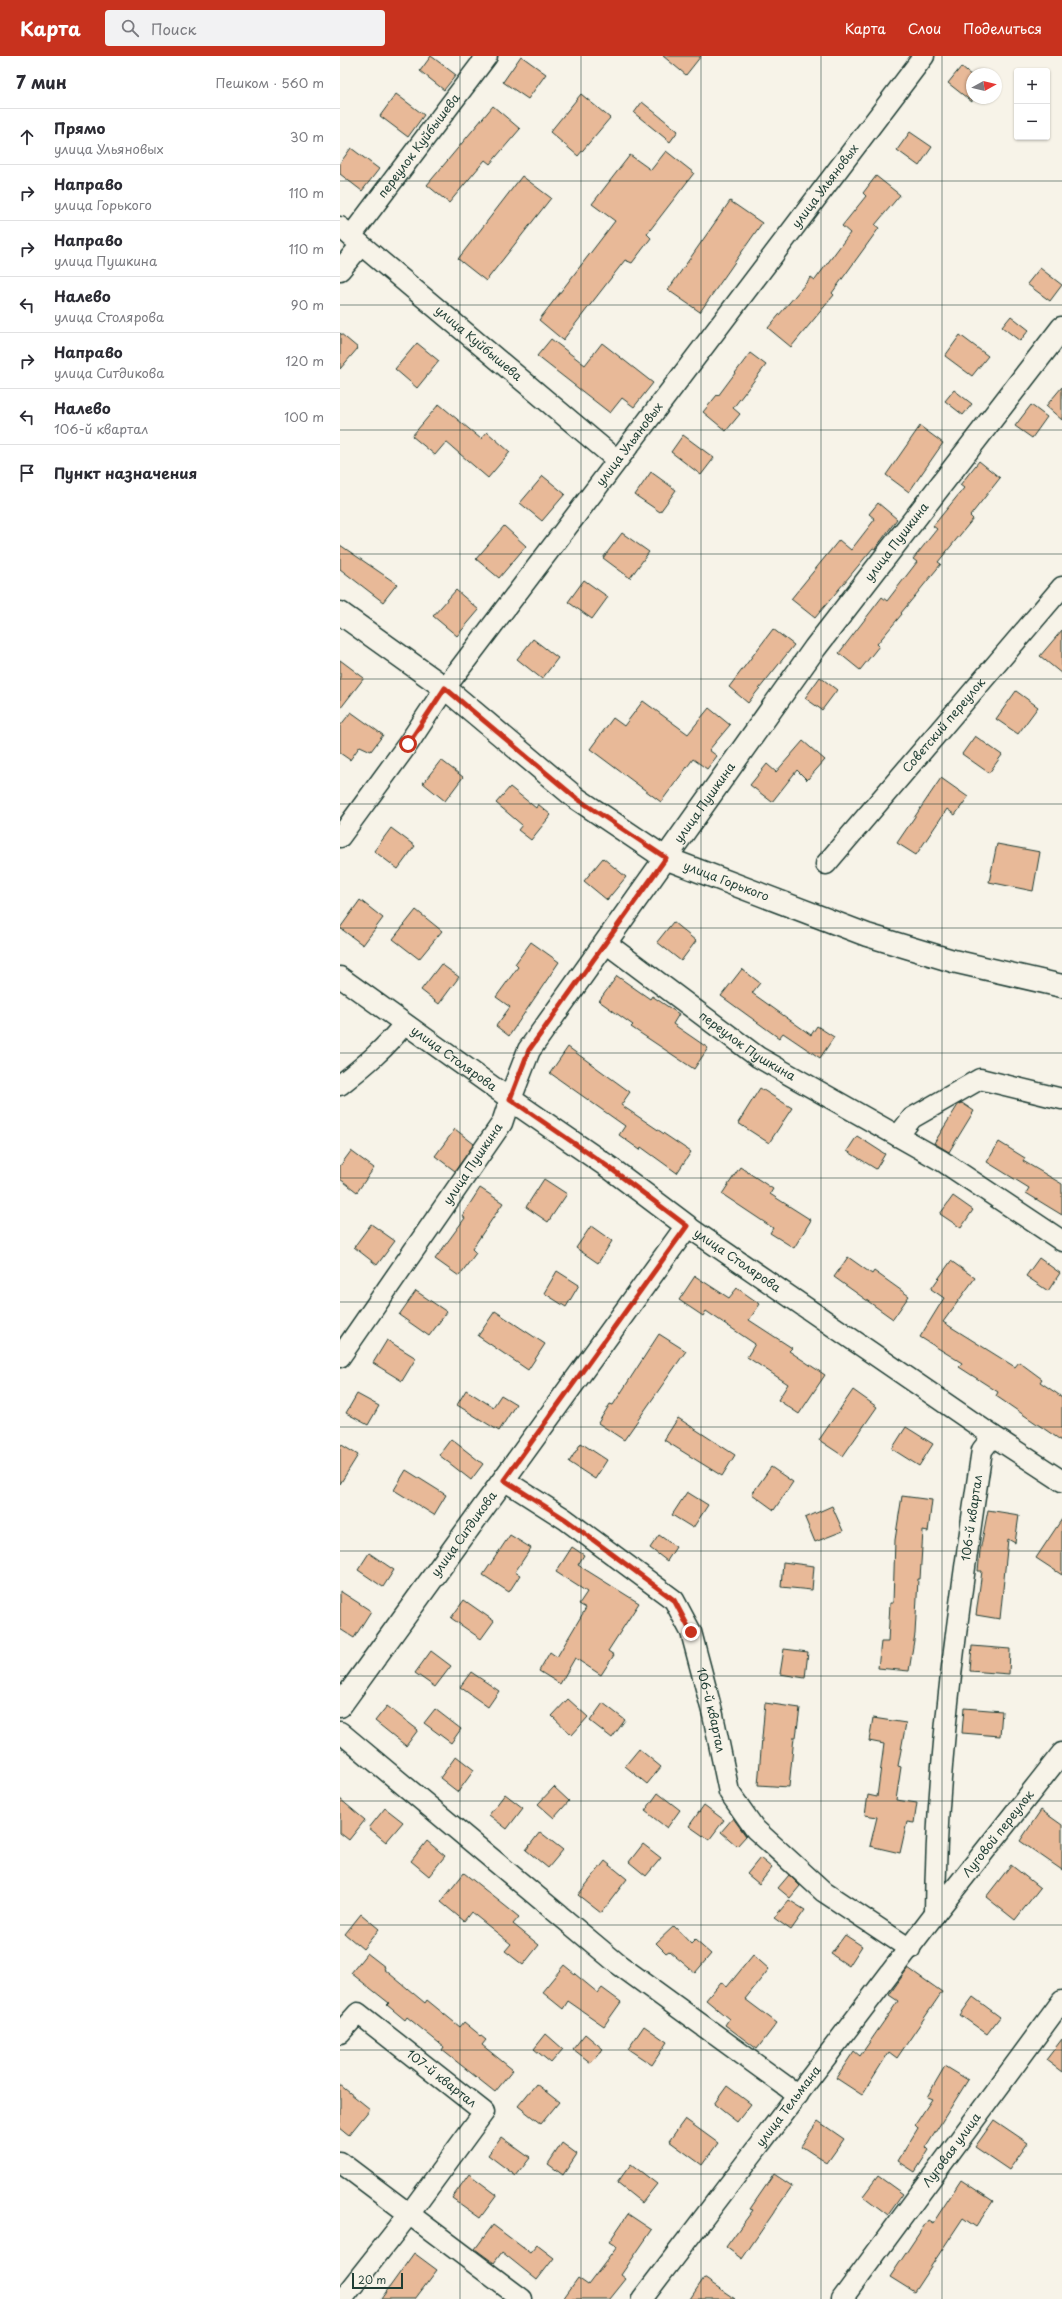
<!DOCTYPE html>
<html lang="ru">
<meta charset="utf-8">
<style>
:root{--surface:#fff;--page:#f2f2f3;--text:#2b2b33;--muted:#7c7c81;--line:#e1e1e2;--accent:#c8321e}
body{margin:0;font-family:"Playpen Sans",sans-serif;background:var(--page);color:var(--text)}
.controls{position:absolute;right:12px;top:12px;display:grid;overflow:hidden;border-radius:4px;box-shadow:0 1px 3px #0004}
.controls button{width:36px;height:36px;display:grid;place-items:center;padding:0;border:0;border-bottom:1px solid var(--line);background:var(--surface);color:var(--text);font:20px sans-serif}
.compass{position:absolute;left:626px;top:12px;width:36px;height:36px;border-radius:50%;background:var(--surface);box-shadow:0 1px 3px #0004;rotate:82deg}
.scale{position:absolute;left:12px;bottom:10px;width:51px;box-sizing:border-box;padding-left:4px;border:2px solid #1f3d34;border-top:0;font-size:11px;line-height:14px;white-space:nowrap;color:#1f3d34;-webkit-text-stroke:3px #f7f3e8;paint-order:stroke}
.stop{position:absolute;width:12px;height:12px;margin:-9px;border:3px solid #c8321e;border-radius:50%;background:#fff}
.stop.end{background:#c8321e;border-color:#fff;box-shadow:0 1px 4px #0008}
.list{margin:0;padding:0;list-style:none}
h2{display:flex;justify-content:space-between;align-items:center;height:52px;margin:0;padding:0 16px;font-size:17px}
h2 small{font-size:13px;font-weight:400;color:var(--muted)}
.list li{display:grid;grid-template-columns:26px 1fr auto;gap:12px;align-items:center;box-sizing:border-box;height:56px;padding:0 16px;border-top:1px solid var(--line)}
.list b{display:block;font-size:15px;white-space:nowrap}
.list p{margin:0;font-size:13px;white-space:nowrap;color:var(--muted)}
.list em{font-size:13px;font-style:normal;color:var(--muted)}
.icon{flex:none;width:22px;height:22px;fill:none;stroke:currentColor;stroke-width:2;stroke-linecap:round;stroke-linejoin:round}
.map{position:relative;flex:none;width:722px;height:2243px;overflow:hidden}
header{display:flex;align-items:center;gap:24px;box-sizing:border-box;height:56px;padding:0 20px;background:var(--accent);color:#fff}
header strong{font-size:19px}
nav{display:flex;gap:22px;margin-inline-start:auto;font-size:14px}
.search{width:280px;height:36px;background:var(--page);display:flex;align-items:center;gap:10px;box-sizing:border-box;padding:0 14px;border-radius:4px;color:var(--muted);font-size:15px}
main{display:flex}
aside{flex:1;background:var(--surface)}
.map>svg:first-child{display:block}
.building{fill:#e8b998;stroke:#1f3d34}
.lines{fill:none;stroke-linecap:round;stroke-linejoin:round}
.street-casing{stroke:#1f3d34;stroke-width:23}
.secondary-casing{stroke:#1f3d34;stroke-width:25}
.street{stroke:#f7f3e8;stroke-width:20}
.secondary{stroke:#f7f3e8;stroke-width:22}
.route{stroke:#c8321e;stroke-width:5}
.grid{fill:none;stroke:#1f3d34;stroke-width:1;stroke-opacity:0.55}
.labels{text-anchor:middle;stroke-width:3.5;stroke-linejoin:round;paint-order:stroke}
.street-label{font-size:12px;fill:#1f3d34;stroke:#f7f3e8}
</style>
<header>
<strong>Карта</strong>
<div class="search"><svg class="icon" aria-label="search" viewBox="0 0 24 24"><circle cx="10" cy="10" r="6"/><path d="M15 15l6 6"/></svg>Поиск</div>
<nav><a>Карта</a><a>Слои</a><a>Поделиться</a></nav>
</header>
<main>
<aside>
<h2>7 мин<small>Пешком · 560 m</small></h2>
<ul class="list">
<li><svg class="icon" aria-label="ahead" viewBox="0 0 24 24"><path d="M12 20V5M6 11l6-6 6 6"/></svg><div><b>Прямо</b><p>улица Ульяновых</p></div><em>30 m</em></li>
<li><svg class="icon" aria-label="right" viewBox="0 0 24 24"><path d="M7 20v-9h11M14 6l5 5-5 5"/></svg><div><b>Направо</b><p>улица Горького</p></div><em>110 m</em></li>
<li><svg class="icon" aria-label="right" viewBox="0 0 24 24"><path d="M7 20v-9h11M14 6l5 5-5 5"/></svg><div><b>Направо</b><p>улица Пушкина</p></div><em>110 m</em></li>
<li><svg class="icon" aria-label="left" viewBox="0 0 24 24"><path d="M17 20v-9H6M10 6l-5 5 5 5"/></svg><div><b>Налево</b><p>улица Столярова</p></div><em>90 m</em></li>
<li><svg class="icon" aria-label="right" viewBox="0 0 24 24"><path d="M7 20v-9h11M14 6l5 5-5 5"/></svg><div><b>Направо</b><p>улица Ситдикова</p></div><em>120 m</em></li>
<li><svg class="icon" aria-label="left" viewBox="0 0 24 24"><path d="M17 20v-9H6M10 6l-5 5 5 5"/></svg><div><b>Налево</b><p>106-й квартал</p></div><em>100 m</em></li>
<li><svg class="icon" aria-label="arrive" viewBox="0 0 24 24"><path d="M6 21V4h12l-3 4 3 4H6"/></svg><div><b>Пункт назначения</b></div></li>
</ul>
</aside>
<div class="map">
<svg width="722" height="2243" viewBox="0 0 722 2243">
<rect width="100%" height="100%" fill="#f7f3e8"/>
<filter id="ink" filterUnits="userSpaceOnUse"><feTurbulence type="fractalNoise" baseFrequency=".025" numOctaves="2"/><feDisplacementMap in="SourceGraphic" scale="8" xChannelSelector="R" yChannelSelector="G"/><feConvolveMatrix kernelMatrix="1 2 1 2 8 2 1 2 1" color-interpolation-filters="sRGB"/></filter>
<g filter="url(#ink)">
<g class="building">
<path d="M91,0L116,19L104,34L80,15Z"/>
<path d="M181,0L206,18L188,43L163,26Z"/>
<path d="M323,0H361L346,19Z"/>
<path d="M621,11L632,20V46L608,27Z"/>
<path d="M56,38L84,59L68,81L40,60Z"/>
<path d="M241,38L270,62L238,100L210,76Z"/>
<path d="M302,46L338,75L330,86L294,57Z"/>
<path d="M153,50L180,73L150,108L145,104L109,147L87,129Z"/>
<path d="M570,76L592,91L579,110L557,94Z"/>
<path d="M11,92L39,113L22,135L0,118V107Z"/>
<path d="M326,95L354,117L307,178L311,182L292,207L285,204L223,284L199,264L275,165L252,148L290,99L311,114Z"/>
<path d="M182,120L211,142L146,225L118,203Z"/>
<path d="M536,120L560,139L535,169L539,172L492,237L494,239L451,291L428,272L471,221L475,224L510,177L502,170L526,140L523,137Z"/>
<path d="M390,145L422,167L360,256L328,234Z"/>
<path d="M700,212L722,229L710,245L687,228Z"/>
<path d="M671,260L689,274L680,285L662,271Z"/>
<path d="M0,277L18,292L0,313Z"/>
<path d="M620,279L648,300L632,320L605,300Z"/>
<path d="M211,283L245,309L262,287L313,327L294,351L282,342L270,357L197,300Z"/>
<path d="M77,287L99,305L77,332L55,313Z"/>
<path d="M410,297L426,309L393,352L400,358L386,375L363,356L377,339L378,340Z"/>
<path d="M722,331V364L706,350Z"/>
<path d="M614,334L632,348L623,359L605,345Z"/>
<path d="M99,348L141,383L147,376L170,396L148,422L106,386L95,399L72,380Z"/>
<path d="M691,349L707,361L692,382L675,370Z"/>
<path d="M580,370L603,387L569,436L546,419Z"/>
<path d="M343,379L374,402L361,419L331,396Z"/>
<path d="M639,405L660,422L630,460L633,463L598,506L601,508L561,557L562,558L537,588L539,590L520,614L499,597L542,541L547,545L577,506L573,503L597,473L593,470L624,432L620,429Z"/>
<path d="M311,416L336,434L320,456L295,439Z"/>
<path d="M203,420L225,438L202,465L180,447Z"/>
<path d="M538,447L557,463L535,493L533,492L475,562L451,543L499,484L511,494L535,463L529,458Z"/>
<path d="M164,470L186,490L159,522L136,503Z"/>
<path d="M282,477L309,496L290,522L263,502Z"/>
<path d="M0,489L57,528L43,546L0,513Z"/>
<path d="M244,524L268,541L252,563L228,546Z"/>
<path d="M116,534L139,554L117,580L93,560Z"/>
<path d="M433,573L454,589L408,647L389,631Z"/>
<path d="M722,574V618L700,600Z"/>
<path d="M193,583L218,602L202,623L177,603Z"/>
<path d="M0,604L24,622L0,653Z"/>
<path d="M480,621L497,634L482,654L465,642Z"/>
<path d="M676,635L698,651L678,678L656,663Z"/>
<path d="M303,645L348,678L369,652L390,669L369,694L377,700L367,713L353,703L321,746L250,693L273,662L284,670Z"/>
<path d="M11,656L43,679L31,695L20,690L10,704L0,697V670Z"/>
<path d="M635,680L662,699L649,717L622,698Z"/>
<path d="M463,685L485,704L467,724L457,714L432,746L410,729L427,708L436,716Z"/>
<path d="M101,704L123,721L105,745L83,727Z"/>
<path d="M601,722L628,741L615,759L607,753L576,799L557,787Z"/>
<path d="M170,731L196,752L198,748L211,759L191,784L178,774L182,769L156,747Z"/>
<path d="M51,772L75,790L58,813L34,795Z"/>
<path d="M657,788L700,796L693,835L649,826Z"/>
<path d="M263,802L286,821L267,844L244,825Z"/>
<path d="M20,844L43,862L23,889L0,872Z"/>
<path d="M76,854L102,875L79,903L53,883Z"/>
<path d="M333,866L356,885L341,905L317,886Z"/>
<path d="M191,886L219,906L169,980L156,970L170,951L156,941L178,911L175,908Z"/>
<path d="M101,908L119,921L99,948L81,934Z"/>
<path d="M402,913L420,927L412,937L471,979L477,970L494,981L480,1002L443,977L439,982L381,940Z"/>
<path d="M277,920L310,943L312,940L339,958L333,968L368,992L354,1013L291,971L293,969L259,945Z"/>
<path d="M228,991L290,1036L281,1049L351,1096L337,1117L301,1091L300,1094L279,1079L285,1070L210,1017Z"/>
<path d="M420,1032L452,1052L429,1087L398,1067Z"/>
<path d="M622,1047L634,1055L609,1096L594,1087L618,1049Z"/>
<path d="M115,1073L134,1088L115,1115L95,1100Z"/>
<path d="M517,1080L545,1098L536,1113L507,1095Z"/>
<path d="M659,1086L685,1102L683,1105L722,1128V1159L686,1137L689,1132L647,1106Z"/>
<path d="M11,1095L34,1112L17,1136L0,1123V1110Z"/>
<path d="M400,1111L433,1133L430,1138L471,1164L454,1192L430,1177L433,1172L382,1138Z"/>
<path d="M204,1123L227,1138L208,1166L186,1151Z"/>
<path d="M140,1132L163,1147L132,1193L136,1197L119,1220L95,1203L125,1162L122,1160Z"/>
<path d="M613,1140L633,1154L621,1172L600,1158Z"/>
<path d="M31,1168L55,1185L37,1209L14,1191Z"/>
<path d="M251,1170L272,1185L258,1207L236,1192Z"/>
<path d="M508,1201L532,1218L534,1215L569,1240L553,1263L494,1221Z"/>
<path d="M699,1202L720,1217L708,1235L686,1220Z"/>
<path d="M611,1205L635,1222L603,1266L675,1311L679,1306L702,1323L700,1326L722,1341V1385L656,1340L658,1336L619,1311L622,1307L580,1281L604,1242L591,1233Z"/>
<path d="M217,1215L239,1229L226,1251L204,1237Z"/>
<path d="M355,1220L389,1242L397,1232L420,1248L409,1264L452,1292L449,1295L485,1319L459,1358L438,1344L448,1328L407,1301L415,1288L366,1255L363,1260L339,1244Z"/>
<path d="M76,1235L107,1256L89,1280L59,1259Z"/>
<path d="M155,1255L205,1288L188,1314L138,1280Z"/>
<path d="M319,1278L346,1295L284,1384L258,1367L270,1348L273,1349Z"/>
<path d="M47,1284L76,1302L62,1325L33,1307Z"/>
<path d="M126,1334L153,1351L161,1339L176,1348L159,1375L117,1349Z"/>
<path d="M513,1334L537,1351L503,1400L479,1384Z"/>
<path d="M17,1338L39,1350L28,1369L6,1357Z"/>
<path d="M338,1362L395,1399L382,1420L324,1384Z"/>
<path d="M566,1371L593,1388L579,1410L552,1393Z"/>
<path d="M111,1383L143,1408L131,1424L99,1399Z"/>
<path d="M241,1387L267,1404L255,1423L229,1406Z"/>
<path d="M0,1388L18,1399L0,1428Z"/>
<path d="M431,1411L453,1426L434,1454L412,1438Z"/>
<path d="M66,1414L106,1439L94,1459L54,1434Z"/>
<path d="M347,1436L368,1449L353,1472L332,1459Z"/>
<path d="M562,1440L592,1444L588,1476L583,1475L580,1523H578L575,1578L569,1615L538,1612L541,1586H548L550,1547H553L555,1484Z"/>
<path d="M492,1450L503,1475L475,1486L465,1462Z"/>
<path d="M648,1454L679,1459L675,1487L668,1483L660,1563L636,1559L642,1515H638L640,1495Z"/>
<path d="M722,1463V1519L696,1502Z"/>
<path d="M170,1479L191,1492L175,1516L180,1519L169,1536L143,1519Z"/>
<path d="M319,1479L336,1491L327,1505L310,1492Z"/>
<path d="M232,1491L244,1499L238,1509L299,1547L268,1595L274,1599L261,1619L235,1602L220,1628L199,1615L210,1596L217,1601L246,1552L239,1548L247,1536L216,1516Z"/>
<path d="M29,1497L54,1514L43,1531L18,1514Z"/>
<path d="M443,1506L474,1510L472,1534L441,1531Z"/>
<path d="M0,1535L31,1555L14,1582L0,1573Z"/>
<path d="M124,1544L154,1565L141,1583L111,1562Z"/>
<path d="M632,1590L670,1593L669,1618L630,1615Z"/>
<path d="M444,1593L468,1596L465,1622L440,1618Z"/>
<path d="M91,1595L111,1610L95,1631L75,1617Z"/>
<path d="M131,1616L159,1635L148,1651L120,1631Z"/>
<path d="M228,1643L248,1661L232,1679L212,1660Z"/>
<path d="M263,1647L285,1664L272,1682L250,1665Z"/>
<path d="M425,1647L460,1652L456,1681H454L449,1731L418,1729Z"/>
<path d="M47,1650L78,1674L66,1690L35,1665Z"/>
<path d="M624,1652L662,1655L660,1680L622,1677Z"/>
<path d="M95,1653L121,1673L111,1687L84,1667Z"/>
<path d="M533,1662L566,1667L558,1710L561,1711L556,1744L577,1747L574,1767L567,1766L560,1797L530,1790L537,1761L525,1759L528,1739L537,1741L544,1688L529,1685Z"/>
<path d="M299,1693L321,1711L307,1728L285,1710Z"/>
<path d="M116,1700L134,1714L118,1736L100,1722Z"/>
<path d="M214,1731L229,1745L214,1762L198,1748Z"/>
<path d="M318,1737L340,1754L327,1772L305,1755Z"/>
<path d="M165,1738L183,1752L167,1773L149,1759Z"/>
<path d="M0,1743L25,1764L9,1784L0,1777Z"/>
<path d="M364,1749L384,1764L369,1784L349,1770Z"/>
<path d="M45,1752L63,1766L46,1786L29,1772Z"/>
<path d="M701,1754L722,1769V1814L680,1785Z"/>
<path d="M393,1762L406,1780L397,1790L381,1776Z"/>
<path d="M200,1776L223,1794L208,1812L186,1794Z"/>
<path d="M87,1785L105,1800L89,1820L71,1805Z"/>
<path d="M303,1788L321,1802L306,1820L289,1806Z"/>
<path d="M420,1802L432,1812L419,1828L407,1818Z"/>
<path d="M265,1805L287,1823L261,1857L238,1839Z"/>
<path d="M671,1809L700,1832L675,1864L646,1841Z"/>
<path d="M124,1817L179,1861L173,1868L199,1889L183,1909L165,1895L171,1888L131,1856L124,1865L101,1846Z"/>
<path d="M449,1819L460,1830L450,1842L438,1832Z"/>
<path d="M449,1844L465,1854L451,1874L434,1862Z"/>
<path d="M21,1858L39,1873L23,1893L5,1878Z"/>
<path d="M334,1870L351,1888L355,1884L371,1898L355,1917L329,1895L326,1897L316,1887Z"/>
<path d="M505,1879L522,1890L509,1910L491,1898Z"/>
<path d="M27,1897L45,1911L44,1913L85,1947L87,1944L120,1971L124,1966L146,1984L142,1989L173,2014L155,2036L102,1994L104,1991L67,1961L65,1964L47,1949L49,1947L11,1917Z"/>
<path d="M413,1899L429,1913L405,1943L437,1967L417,1993L385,1969L389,1963L366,1944L381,1926L387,1931Z"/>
<path d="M224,1909L258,1937L262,1932L281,1946L264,1970L228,1945L223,1953L202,1936Z"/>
<path d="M568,1912L602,1936L557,2002L549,1996L522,2039L496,2022L514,1995L520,2000L558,1945L549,1939Z"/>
<path d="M633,1941L660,1961L647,1978L620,1959Z"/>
<path d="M304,1970L327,1986L312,2009L288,1993Z"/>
<path d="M206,1978L223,1993L211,2007L194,1993Z"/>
<path d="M245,1978L263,1993L251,2007L233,1993Z"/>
<path d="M722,1983V2016L706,2004Z"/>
<path d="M605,2010L628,2024L586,2091L589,2094L575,2116L558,2105L578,2072L575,2069L592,2043L587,2041Z"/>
<path d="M196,2028L219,2046L201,2068L178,2050Z"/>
<path d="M0,2029L30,2053L9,2079L0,2072Z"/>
<path d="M387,2030L411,2048L397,2066L374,2048Z"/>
<path d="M345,2063L378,2087L362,2109L329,2085Z"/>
<path d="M654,2064L688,2087L669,2114L635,2091Z"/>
<path d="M478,2065L504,2083L487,2107L461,2090Z"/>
<path d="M161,2081L190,2102L176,2120L148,2099Z"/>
<path d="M222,2087L237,2098L223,2119L208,2108Z"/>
<path d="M291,2108L317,2128L302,2147L277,2127Z"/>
<path d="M129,2118L157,2139L140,2162L112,2142Z"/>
<path d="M434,2118L452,2130L402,2203L386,2191L413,2154L410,2153Z"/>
<path d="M538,2120L563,2138L548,2159L523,2140Z"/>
<path d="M621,2124L653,2145L636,2171L623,2162L574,2236L550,2221L588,2164L593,2167Z"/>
<path d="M288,2158L312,2174L281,2219L286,2223L270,2243H223L238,2222L248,2229L277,2191L269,2186Z"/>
<path d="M153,2169L190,2197L197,2189L214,2202L197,2224L162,2196L154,2207L135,2193Z"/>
<path d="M74,2197L97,2214L75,2243H41Z"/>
<path d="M364,2222L395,2243H350Z"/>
</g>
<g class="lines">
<defs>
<g id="street">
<path id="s1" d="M0,171L277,404"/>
<path id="s2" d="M11,180L147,0"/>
<path d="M0,214L21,189"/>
<path id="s3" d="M0,781L68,688L105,632L584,0"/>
<path id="s4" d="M486,808L722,531"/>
<path id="s5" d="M266,887L418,1001L602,1105L722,1185"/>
<path id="s6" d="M0,921L170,1043L162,1067L0,1301"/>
<path d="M0,1029C24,1010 46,992 64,968"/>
<path d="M558,1080L572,1062L640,1023L722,1043"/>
<path id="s7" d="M347,1170L653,1380L722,1425"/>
<path id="s8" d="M164,1424L225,1463L334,1544L351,1576L373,1659L389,1736L415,1773L484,1836L570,1893"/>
<path d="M0,1676L278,1908L458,2039"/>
<path id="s9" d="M595,1858C596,1703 619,1548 642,1394L653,1380"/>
<path id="s10" d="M0,1977L18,1957L144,2056L70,2157L3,2242L0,2240"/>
<path d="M0,2106L182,2243"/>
<path id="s11" d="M302,2243L595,1858L722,1697"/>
<path id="s12" d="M502,2243L722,1945"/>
</g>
<g id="secondary">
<path id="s13" d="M0,557L105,632L236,742L325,802L527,879L613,905L722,930"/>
<path id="s14" d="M0,1650L347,1170L270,1112L170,1043L189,994L475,592L722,272"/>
</g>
</defs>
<use href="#street" class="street-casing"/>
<use href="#secondary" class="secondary-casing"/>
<use href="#street" class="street"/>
<use href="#secondary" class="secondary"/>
</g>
</g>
<g class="lines" filter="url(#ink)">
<path class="route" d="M68,688L105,632L236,742L326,802L189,994L170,1043L270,1112L347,1170L164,1424L225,1463L334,1544L351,1576"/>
</g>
<path class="grid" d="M120,0V2243M241,0V2243M361,0V2243M481,0V2243M602,0V2243M0,125H722M0,249H722M0,374H722M0,498H722M0,623H722M0,748H722M0,872H722M0,997H722M0,1122H722M0,1246H722M0,1371H722M0,1495H722M0,1620H722M0,1745H722M0,1869H722M0,1994H722M0,2118H722"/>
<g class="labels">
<g class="street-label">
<text dy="4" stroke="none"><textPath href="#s2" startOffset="113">переулок Куйбышева</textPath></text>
<text dy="4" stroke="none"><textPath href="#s3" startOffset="812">улица Ульяновых</textPath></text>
<text dy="4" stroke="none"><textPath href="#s1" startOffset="181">улица Куйбышева</textPath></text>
<text dy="4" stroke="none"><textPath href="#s3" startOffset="488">улица Ульяновых</textPath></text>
<text dy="4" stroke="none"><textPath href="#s14" startOffset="1490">улица Пушкина</textPath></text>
<text dy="4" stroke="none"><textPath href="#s4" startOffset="182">Советский переулок</textPath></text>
<text dy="4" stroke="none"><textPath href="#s14" startOffset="1166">улица Пушкина</textPath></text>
<text dy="4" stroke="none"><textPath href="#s13" startOffset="473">улица Горького</textPath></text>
<text dy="4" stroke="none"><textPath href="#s5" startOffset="175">переулок Пушкина</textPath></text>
<text dy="4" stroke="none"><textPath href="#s6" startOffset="140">улица Столярова</textPath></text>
<text transform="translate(133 1108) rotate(-56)" y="4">улица Пушкина</text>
<text dy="4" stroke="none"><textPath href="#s7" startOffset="61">улица Столярова</textPath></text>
<text dy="4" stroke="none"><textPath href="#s9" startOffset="398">106-й квартал</textPath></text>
<text dy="4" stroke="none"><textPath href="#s14" startOffset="212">улица Ситдикова</textPath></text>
<text dy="4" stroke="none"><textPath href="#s8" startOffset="325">106-й квартал</textPath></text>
<text dy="4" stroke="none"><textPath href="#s11" startOffset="586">Луговой переулок</textPath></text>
<text dy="4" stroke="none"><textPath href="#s10" startOffset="133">107-й квартал</textPath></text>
<text dy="4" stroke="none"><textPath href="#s11" startOffset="242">улица Тельмана</textPath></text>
<text dy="4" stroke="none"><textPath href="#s12" startOffset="185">Луговая улица</textPath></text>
</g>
</g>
</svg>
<div class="controls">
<button>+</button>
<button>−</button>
</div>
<svg class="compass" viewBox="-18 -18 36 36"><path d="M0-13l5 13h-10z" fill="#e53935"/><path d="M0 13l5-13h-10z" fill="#7c7c81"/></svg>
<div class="scale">20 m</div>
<div class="stop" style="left:68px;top:688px"></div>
<div class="stop end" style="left:351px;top:1576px"></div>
</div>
</main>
